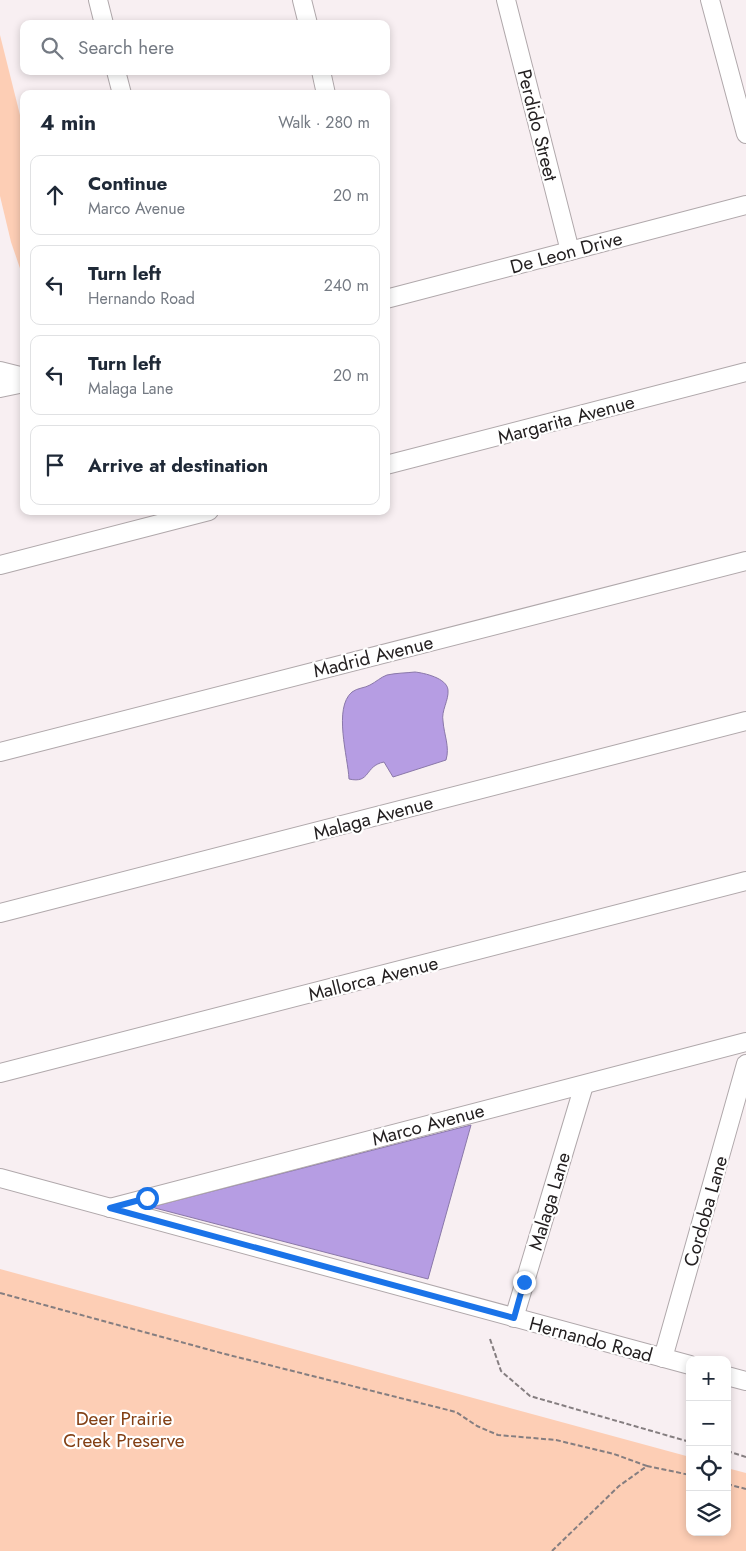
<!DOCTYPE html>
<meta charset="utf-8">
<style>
:root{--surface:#fff;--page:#f2f2f3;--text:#1f2937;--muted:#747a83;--line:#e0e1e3}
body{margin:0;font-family:Jost,sans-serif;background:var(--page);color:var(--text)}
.controls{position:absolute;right:15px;bottom:15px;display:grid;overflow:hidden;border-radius:10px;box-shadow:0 2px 8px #0003}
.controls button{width:45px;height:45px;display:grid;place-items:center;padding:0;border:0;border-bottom:1px solid var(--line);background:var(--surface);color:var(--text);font:25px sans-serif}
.stop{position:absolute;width:15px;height:15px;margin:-11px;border:4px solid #1a73e8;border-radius:50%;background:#fff}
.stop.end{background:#1a73e8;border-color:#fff;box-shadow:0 1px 5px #0008}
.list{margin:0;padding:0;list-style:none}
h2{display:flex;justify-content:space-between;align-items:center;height:65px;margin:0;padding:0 20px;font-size:21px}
h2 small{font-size:16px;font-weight:400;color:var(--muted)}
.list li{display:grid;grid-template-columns:32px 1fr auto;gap:15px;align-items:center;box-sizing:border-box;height:80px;margin:0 10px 10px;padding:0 10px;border:1px solid var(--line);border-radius:10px}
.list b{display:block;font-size:19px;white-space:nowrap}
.list p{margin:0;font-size:16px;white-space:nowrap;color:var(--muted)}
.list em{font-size:16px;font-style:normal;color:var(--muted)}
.icon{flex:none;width:28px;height:28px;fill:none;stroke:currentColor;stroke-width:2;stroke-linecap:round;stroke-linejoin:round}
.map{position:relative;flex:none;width:746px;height:1551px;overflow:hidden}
.search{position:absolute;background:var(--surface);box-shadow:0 2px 8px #0003;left:20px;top:20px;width:370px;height:55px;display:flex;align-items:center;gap:12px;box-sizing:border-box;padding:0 18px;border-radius:10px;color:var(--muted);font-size:19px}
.panel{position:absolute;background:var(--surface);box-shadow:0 2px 8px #0003;left:20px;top:90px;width:370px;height:425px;border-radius:10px}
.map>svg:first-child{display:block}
.green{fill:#fdceb5}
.water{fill:#b69de3;stroke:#8a78a9}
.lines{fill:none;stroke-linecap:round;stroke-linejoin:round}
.minor-casing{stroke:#b0a8ab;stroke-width:20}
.path{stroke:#857e80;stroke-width:2;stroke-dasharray:5 2.5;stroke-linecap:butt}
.minor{stroke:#fff;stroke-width:18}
.route{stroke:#1a73e8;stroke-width:6}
.labels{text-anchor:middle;stroke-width:4.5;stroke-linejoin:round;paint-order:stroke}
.street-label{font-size:19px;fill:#242021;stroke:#fff}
.park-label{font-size:19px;fill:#834015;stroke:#fff}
</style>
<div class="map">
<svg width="746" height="1551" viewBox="0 0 746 1551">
<rect width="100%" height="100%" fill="#f8eff2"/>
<g class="green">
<path d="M0,35L24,131V280L11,242L0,196Z"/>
<path d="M0,1269L690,1457V1532H727V1468L746,1473V1551H0Z"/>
</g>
<g class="water">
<path d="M415,672C424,673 447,678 448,690C449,700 441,711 443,721C444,735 450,747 446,760L393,777L384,762C364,766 371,784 349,779C348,757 333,708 352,692C357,688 365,688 370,685C376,682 381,677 387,675C396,673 406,673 415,672Z"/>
<path d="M471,1125L428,1279L151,1207Z"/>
</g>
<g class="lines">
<defs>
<g id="minor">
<path d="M98,0L104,24"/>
<path d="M302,0L308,24"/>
<path d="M506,0L570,251"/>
<path d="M710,0L746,134"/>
<path d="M116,71L122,94"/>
<path d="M321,71L326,94"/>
<path d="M386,299L746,205"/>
<path d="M0,371L24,377"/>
<path d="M0,388L24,383"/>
<path d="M386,465L746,372"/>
<path d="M0,565L209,511"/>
<path d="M0,752L746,561"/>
<path d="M0,913L746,721"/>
<path d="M0,1073L746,881"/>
<path d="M0,1178L690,1365"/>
<path d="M110,1208L746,1042"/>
<path d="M514,1318L584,1085"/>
<path d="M663,1358L746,1064"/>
<path d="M727,1376L746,1381"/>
</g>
</defs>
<use href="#minor" class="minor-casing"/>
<g class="path">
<path d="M0,1293L225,1354L456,1412L477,1426L498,1435L556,1440L614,1454L647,1466"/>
<path d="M490,1339L501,1371L530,1396L690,1442"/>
<path d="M727,1451L746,1457"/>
<path d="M727,1484L746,1489"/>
<path d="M552,1551L619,1486L647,1466L690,1475"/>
</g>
<use href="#minor" class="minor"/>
</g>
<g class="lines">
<path class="route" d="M147,1198L110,1208L514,1318L524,1282"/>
</g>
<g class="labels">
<g class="street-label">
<text transform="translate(538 125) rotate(76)" y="7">Perdido Street</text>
<text transform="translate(566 252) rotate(-15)" y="7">De Leon Drive</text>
<text transform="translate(566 419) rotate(-15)" y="7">Margarita Avenue</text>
<text transform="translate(373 656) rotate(-14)" y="7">Madrid Avenue</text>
<text transform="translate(373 817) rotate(-15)" y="7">Malaga Avenue</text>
<text transform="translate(373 978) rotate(-14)" y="7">Mallorca Avenue</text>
<text transform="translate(428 1124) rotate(-15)" y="7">Marco Avenue</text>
<text transform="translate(549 1201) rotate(-73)" y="7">Malaga Lane</text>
<text transform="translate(705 1211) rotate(-74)" y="7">Cordoba Lane</text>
<text transform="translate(591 1339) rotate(15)" y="7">Hernando Road</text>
</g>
<g class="park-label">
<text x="124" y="1425">Deer Prairie<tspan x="124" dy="22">Creek Preserve</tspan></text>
</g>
</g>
</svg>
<div class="controls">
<button>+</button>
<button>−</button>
<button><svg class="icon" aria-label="locate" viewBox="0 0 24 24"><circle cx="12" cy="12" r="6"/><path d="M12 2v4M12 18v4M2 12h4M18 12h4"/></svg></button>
<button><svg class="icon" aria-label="layers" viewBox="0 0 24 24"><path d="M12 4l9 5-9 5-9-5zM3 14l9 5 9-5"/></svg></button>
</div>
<div class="stop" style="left:147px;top:1198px"></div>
<div class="stop end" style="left:524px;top:1282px"></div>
<div class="search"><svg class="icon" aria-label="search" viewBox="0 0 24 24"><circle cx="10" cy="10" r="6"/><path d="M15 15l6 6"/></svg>Search here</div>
<section class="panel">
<h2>4 min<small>Walk · 280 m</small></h2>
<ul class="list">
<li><svg class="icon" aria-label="ahead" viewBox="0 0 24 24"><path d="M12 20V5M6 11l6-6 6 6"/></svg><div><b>Continue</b><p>Marco Avenue</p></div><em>20 m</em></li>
<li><svg class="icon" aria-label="left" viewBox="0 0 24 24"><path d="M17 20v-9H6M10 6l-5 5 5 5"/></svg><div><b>Turn left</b><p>Hernando Road</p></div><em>240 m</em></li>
<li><svg class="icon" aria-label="left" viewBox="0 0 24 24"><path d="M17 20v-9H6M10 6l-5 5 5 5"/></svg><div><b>Turn left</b><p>Malaga Lane</p></div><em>20 m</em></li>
<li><svg class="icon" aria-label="arrive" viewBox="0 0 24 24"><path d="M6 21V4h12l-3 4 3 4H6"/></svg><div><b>Arrive at destination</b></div></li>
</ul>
</section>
</div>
